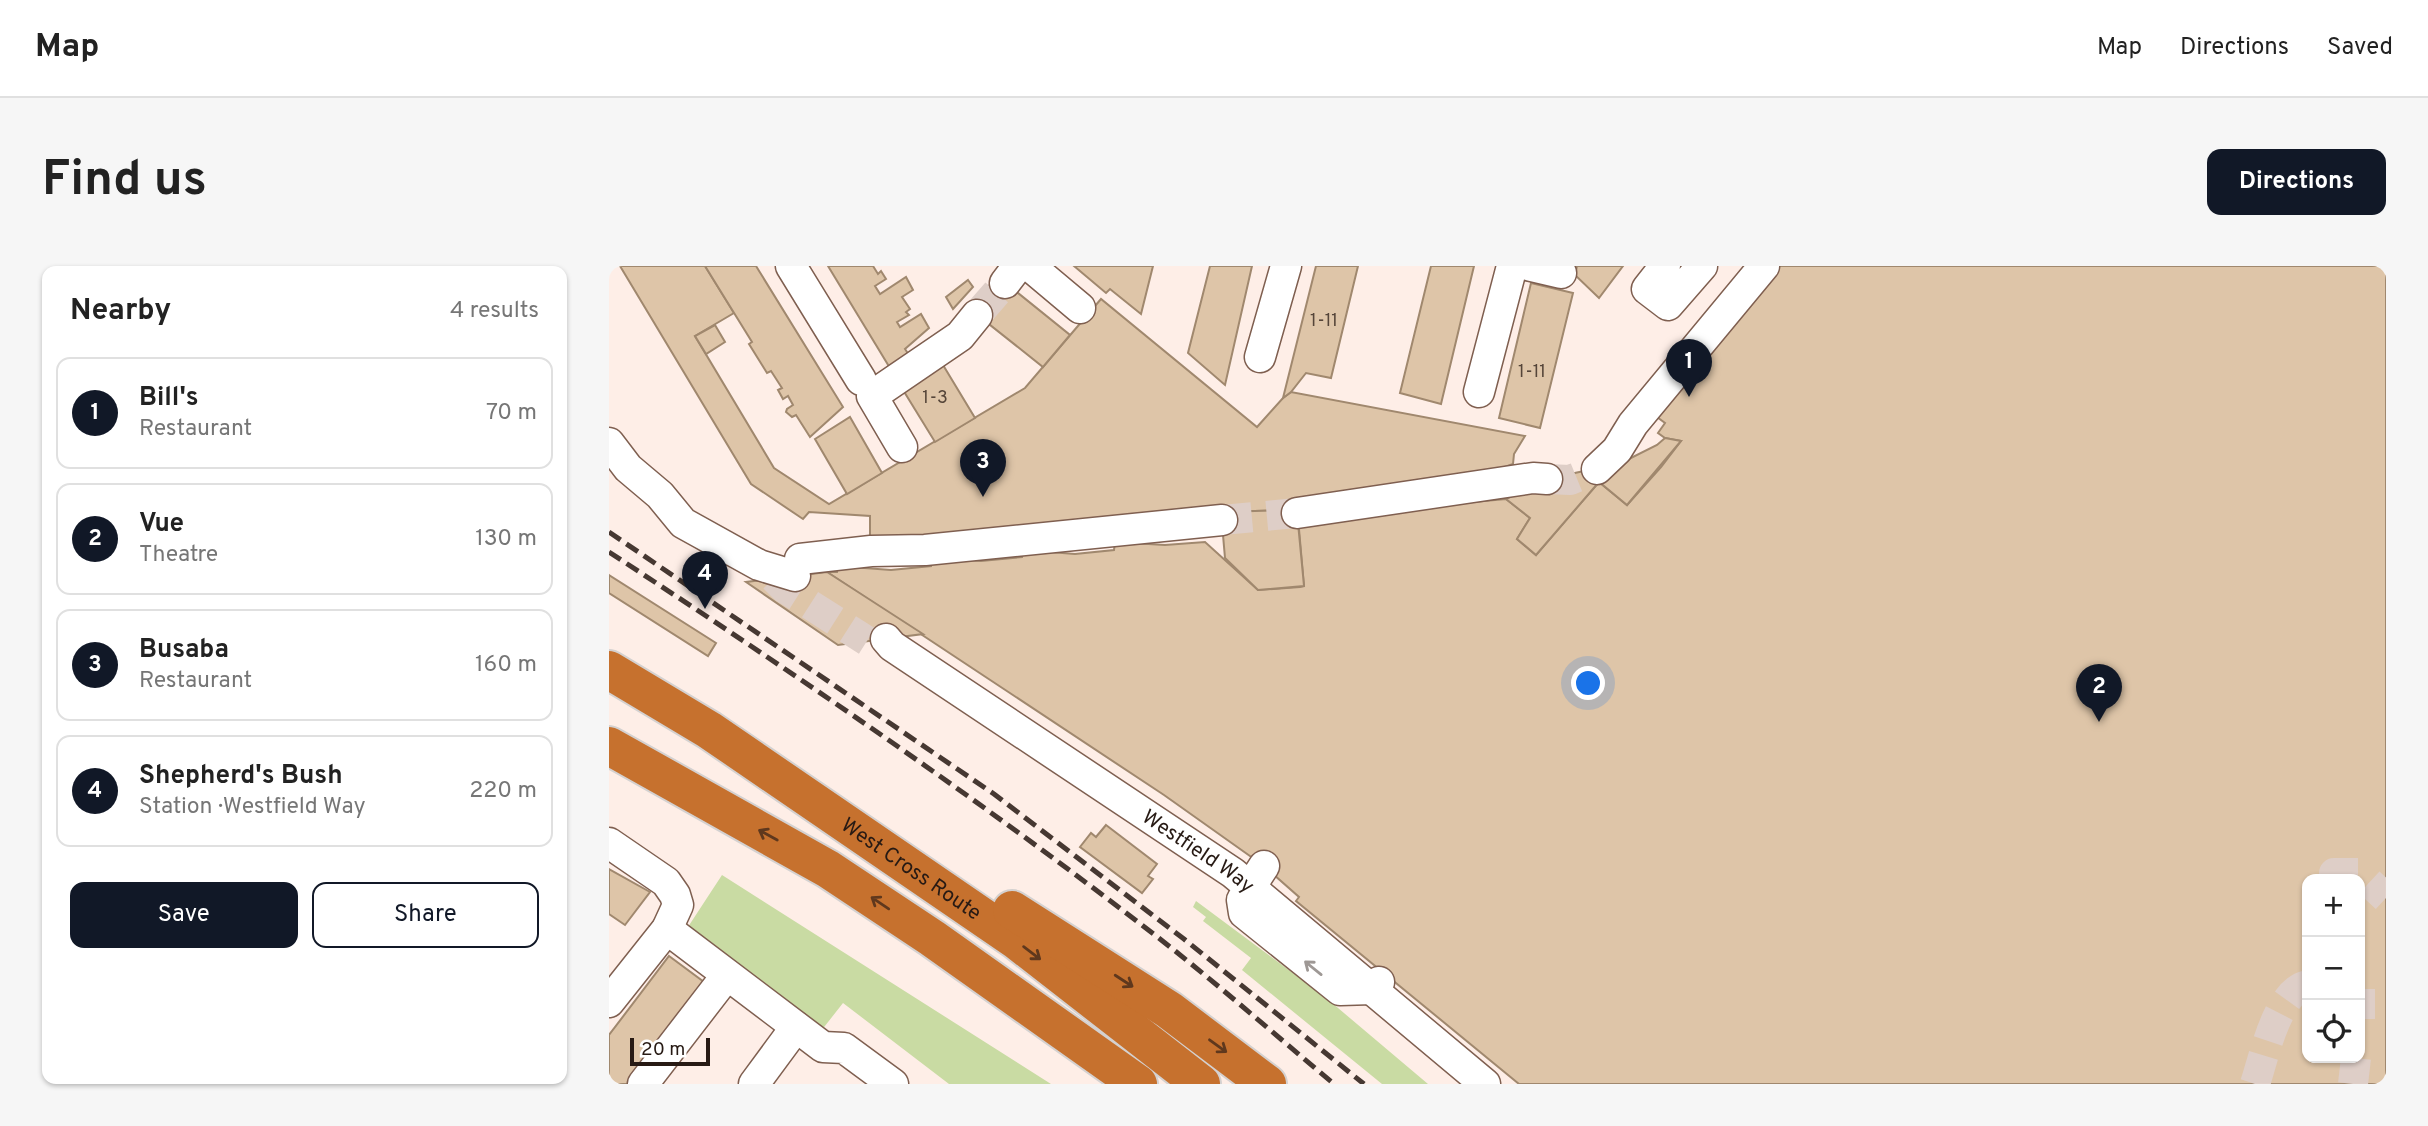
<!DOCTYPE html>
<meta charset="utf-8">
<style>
:root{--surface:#fff;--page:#f6f6f6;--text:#222;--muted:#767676;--line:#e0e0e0;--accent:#111827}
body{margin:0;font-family:Overpass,sans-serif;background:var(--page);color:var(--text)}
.controls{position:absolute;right:21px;bottom:21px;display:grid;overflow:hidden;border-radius:14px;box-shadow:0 2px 5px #0004}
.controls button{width:63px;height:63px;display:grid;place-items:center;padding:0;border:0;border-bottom:2px solid var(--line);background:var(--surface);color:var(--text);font:35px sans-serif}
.scale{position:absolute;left:21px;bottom:18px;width:80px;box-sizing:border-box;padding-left:7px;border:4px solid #271a14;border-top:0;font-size:19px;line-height:24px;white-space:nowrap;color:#271a14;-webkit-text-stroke:5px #fff;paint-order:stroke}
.you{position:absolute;left:980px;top:418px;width:24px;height:24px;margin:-18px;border:5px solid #fff;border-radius:50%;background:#1a73e8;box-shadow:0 0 0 10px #1a73e833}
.badge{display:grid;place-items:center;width:46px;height:46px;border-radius:50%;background:var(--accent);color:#fff;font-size:23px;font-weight:700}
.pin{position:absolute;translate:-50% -58px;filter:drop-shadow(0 2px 4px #0008)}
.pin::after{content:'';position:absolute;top:37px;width:24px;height:21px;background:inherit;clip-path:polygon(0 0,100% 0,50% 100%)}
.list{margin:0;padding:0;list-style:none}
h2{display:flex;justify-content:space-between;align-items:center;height:91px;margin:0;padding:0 28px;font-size:30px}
h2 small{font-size:23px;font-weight:400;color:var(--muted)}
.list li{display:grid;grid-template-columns:46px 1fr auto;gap:21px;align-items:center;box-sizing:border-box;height:112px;margin:0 14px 14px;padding:0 14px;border:2px solid var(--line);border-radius:14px}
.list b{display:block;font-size:26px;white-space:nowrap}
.list p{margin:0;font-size:23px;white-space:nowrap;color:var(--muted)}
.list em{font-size:23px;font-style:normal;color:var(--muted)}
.actions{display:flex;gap:14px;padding:21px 28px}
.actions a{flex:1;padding:16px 0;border:2px solid var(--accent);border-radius:14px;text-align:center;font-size:24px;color:var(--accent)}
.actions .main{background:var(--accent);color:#fff}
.icon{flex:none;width:38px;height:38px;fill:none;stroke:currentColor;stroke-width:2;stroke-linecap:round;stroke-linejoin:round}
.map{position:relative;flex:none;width:1777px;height:818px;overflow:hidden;border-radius:14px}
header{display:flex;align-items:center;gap:42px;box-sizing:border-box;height:98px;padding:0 35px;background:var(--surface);border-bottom:2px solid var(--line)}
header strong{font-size:33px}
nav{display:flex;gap:38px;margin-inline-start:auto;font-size:24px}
.intro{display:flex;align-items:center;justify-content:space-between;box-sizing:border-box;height:168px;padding:0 42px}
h1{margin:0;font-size:49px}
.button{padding:18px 32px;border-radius:14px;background:var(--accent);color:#fff;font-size:24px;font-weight:700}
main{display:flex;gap:42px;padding:0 42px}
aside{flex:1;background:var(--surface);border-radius:14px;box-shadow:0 2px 5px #0004}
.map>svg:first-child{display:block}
.green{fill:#c9dba3}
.building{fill:#dec5a8;stroke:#a0886e;stroke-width:2;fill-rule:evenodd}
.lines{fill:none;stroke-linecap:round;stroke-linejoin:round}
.minor-tunnel{stroke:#decec7;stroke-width:30;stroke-dasharray:30 15;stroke-linecap:butt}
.minor-casing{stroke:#7f5f50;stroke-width:33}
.highway-casing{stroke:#d4d1d0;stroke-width:42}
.minor{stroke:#fff;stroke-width:30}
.highway{stroke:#c6712e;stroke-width:38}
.rail{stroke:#463832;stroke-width:5;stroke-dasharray:14 7;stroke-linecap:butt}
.oneway{stroke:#5f381d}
.oneway2{stroke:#9e9895}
.labels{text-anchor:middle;stroke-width:5;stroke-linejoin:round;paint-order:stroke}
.number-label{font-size:18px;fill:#554539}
.street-label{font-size:21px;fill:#271a14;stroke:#fff}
</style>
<header>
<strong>Map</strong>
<nav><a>Map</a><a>Directions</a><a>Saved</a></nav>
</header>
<div class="intro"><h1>Find us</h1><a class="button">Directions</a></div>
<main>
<aside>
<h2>Nearby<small>4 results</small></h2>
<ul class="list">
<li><span class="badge">1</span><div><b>Bill's</b><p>Restaurant</p></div><em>70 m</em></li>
<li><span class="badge">2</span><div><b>Vue</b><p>Theatre</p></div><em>130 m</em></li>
<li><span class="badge">3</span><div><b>Busaba</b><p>Restaurant</p></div><em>160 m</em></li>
<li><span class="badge">4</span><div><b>Shepherd's Bush</b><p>Station · Westfield Way</p></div><em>220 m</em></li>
</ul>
<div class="actions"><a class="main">Save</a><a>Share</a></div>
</aside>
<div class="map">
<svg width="1777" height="818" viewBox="0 0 1777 818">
<rect width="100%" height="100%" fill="#feeee7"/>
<g class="green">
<path d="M113,609L442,818H340L234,737L212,765L77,664Z"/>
<path d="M587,635L716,731L819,818H773L633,704L642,692L594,655L597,651L584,641Z"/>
</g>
<g class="building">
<path d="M11,0H96L125,47L86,70L165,202L220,238L416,122L492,33L648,161L674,132L682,126L916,170L905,188L904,198L857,215L676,244L612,246L364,274L261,271V250L200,246L194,253L142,218Z"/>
<path d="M96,0H147L234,141L201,171L187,149L183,151L177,146L178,143L184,139L179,130L174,133L169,124L173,122L162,105L158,107L140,78L143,76Z"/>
<path d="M219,0H264L269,8L272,5L277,13L266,20L271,28L297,11L304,24L293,31L301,43L297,46L300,49L288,56L291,61L312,48L320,62L296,83L300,89L281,102Z"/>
<path d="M465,0H544L532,48L501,23L497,27Z"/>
<path d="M601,0H643L616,119L579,87Z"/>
<path d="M707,0H749L722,112L697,107L682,126L674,132Z"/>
<path d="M822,0H865L832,138L791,127Z"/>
<path d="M968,0H1014L990,32L966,9Z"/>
<path d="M1163,0H1777V818H910L687,635L690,631L655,600L555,529L218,306H228L229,300L282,304L322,300V291L372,295L413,291L415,284L466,288L505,284L506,276L556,279L596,276L649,324L691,321L695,320L689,252L897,233L921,252L908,273L927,289L990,216L1018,239L1052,201L1072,175L1056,172L1049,167L1056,157L1040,145ZM1698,613H1751V792H1698Z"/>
<path d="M388,10L461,69L434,101L361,43Z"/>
<path d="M359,14L364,21L344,43L337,31Z"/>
<path d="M922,17L964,27L931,162L890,152Z"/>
<path d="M106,59L116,76L97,88L86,70Z"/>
<path d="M331,94L366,152L326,176L291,119Z"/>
<path d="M241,151L273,207L238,228L206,173Z"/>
<path d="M1056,172L1072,175L1018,239L990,216L927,289L908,273L921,252L897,233L938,213L1012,197L1048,179Z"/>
<path d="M676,244L689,257L695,320L649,324L616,292L612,246Z"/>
<path d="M218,306L314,368L229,379L137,316Z"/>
<path d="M0,309L107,377L99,390L0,327Z"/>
<path d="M497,559L548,598L539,610L544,613L533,627L471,581L482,567L487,571Z"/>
<path d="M0,603L41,626L16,659L0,648Z"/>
<path d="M60,690L95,716L18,818H0V769Z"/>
</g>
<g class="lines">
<g class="minor-tunnel">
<path d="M368,49L396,17"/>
<path d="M938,213L961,214L988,203"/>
<path d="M613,254L688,247"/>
<path d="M165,312L175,322L258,375"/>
<path d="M1725,613V607H1750L1777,632"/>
<path d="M1751,723V767"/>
<path d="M1646,818C1655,791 1668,726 1698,719"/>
<path d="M1744,818L1747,792"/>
</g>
<defs>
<g id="minor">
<path d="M182,0L252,114"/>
<path d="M421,0L471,42"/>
<path d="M922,0L952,7"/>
<path d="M1056,0L1038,23L1059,39L1093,0"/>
<path d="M396,17L409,0"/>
<path d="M651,91L677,0"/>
<path d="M870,126L903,0"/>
<path d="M0,177L19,202L51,229L74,257L150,299L186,310"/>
<path d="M293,181L263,130L351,70L368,49"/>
<path d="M988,203L1008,184L1024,158L1155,0"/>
<path d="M688,247L924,212L938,213"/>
<path d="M191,293L262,285L316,284L613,254"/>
<path id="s1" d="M277,373L283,380L624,607L876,818"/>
<path d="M0,577L57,616L66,629L69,639L58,663L0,736"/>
<path d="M655,600L633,634L635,647L731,724L764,723L770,716"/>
<path d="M58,663L214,781L235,782L284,818"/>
<path d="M34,818L118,709"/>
<path d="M145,818L187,761"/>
</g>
<g id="highway">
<path id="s2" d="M0,404L100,464L407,674L592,818"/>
<path d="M0,480L219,603L323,672L529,818"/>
<path d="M403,644L560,744L658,818"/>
</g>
</defs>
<use href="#minor" class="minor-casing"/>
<use href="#highway" class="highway-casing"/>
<use href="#minor" class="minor"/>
<use href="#highway" class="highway"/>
<g class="rail">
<path d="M0,266L385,528L575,673L755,818"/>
<path d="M0,286C185,407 367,531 542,666C604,714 664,767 725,818"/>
</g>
</g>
<defs><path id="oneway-shaft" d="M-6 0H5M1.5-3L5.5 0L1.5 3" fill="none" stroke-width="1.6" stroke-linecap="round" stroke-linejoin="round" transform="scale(1.75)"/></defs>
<g class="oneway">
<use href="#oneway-shaft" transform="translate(159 569) rotate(-151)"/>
<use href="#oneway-shaft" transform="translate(271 637) rotate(-146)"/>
<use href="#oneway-shaft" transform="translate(423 687) rotate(37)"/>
<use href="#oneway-shaft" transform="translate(515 715) rotate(33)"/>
<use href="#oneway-shaft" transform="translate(609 780) rotate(36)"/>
</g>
<use class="oneway2" href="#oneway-shaft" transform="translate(704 702) rotate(-141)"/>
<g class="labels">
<g class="number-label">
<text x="715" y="60">1-11</text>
<text x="923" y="111">1-11</text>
<text x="326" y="137">1-3</text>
</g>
<g class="street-label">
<text dy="7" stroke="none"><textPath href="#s1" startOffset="378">Westfield Way</textPath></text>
<text dy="7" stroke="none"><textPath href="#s2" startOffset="362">West Cross Route</textPath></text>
</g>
</g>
</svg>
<div class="controls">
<button>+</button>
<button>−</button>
<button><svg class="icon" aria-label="locate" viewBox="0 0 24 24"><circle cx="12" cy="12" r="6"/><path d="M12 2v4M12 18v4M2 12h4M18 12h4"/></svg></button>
</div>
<div class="scale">20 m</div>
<div class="you"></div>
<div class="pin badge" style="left:1080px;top:131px">1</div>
<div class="pin badge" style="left:1490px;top:456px">2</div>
<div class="pin badge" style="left:374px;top:231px">3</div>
<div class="pin badge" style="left:96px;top:343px">4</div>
</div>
</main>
